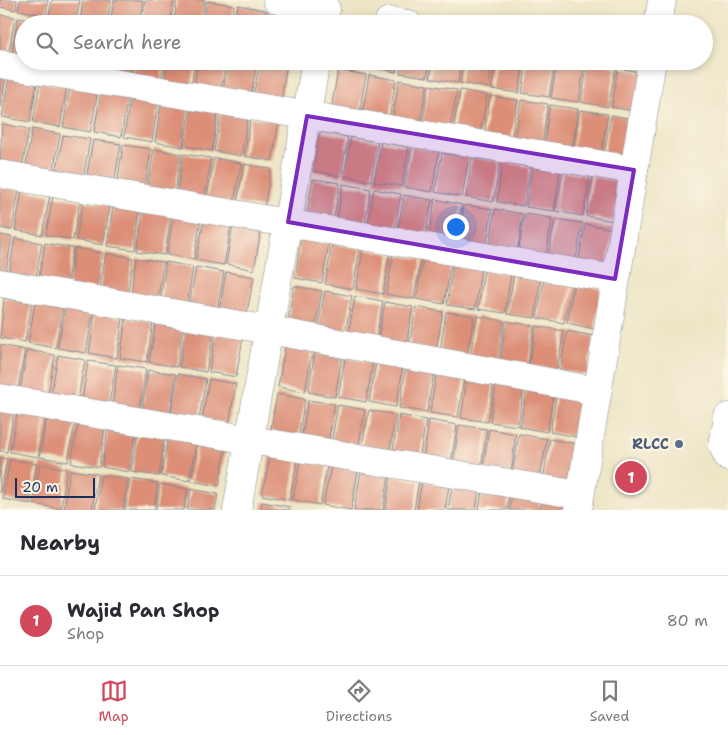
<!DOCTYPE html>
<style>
:root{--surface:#fff;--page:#f7f7f7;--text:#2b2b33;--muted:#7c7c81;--line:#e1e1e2;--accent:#d1495b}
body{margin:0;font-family:"Shantell Sans",sans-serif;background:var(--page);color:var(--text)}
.scale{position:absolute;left:15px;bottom:12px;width:80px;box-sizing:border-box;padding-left:5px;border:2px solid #1b2f5e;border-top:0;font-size:14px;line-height:18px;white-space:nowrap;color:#1b2f5e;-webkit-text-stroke:4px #fcf5e5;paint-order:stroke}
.you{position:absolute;left:455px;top:226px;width:18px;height:18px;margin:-12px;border:4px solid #fff;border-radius:50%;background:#1a73e8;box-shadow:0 0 0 8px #1a73e833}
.badge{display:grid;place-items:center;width:32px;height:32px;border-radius:50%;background:var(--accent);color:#fff;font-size:16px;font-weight:700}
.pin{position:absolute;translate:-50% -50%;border:2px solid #fff;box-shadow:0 1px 5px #0006}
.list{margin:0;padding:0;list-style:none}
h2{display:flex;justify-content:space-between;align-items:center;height:65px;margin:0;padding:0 20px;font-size:21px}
h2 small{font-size:16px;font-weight:400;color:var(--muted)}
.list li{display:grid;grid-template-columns:32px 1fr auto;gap:15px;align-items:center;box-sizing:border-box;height:90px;padding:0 20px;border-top:1px solid var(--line)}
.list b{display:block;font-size:19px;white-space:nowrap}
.list p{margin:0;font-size:16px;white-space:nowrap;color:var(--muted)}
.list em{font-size:16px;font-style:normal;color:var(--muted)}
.icon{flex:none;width:28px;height:28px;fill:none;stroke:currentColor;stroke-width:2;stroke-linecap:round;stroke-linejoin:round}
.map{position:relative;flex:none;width:728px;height:510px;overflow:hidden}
.search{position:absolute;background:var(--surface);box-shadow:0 2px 8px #0003;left:15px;right:15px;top:15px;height:55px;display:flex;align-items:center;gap:12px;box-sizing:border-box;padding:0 18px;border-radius:28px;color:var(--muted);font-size:19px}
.sheet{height:155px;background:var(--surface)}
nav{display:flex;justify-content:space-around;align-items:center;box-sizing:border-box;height:70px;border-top:1px solid var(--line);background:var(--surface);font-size:14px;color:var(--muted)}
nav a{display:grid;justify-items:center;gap:2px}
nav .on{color:var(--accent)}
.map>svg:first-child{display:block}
.building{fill:#dc8e77}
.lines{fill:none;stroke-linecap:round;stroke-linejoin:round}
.minor-casing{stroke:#848a92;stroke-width:29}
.minor{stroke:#fff;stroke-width:28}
.marked{fill:#7b2cbf;fill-opacity:0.2;stroke:#7b2cbf;stroke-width:4;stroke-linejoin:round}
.service-dot{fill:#5c6f8a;stroke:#fcf5e5;stroke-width:2}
.labels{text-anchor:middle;stroke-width:4.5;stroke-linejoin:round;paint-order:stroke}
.service-label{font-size:15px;font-weight:bold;fill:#4e5e75;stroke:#fcf5e5;text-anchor:end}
</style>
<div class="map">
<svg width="728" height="510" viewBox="0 0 728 510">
<rect width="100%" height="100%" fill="#fcf5e5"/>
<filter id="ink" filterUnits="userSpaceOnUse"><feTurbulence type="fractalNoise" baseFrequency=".02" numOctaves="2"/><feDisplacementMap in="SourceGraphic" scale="10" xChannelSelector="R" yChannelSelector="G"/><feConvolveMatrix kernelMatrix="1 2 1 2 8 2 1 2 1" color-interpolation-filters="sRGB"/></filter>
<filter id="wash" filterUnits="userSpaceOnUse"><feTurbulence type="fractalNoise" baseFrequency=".0096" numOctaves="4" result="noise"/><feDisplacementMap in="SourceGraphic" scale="20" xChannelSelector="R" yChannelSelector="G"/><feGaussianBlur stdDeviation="1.12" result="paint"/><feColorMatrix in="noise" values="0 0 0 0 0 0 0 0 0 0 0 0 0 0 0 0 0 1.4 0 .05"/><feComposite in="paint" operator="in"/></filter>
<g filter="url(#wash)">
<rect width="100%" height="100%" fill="#ede5c5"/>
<g id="blocks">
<g class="building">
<path d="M0,0H17L16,10L0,7Z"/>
<path d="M20,0H48L46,15L18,10Z"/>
<path d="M52,0H80L76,20L49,15Z"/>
<path d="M83,0H111L107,24L80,21Z"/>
<path d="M114,0H143L139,24H110Z"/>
<path d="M145,0H174L170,24H142Z"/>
<path d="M177,0H205L201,24H173Z"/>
<path d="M207,1L234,5L232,24H203Z"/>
<path d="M238,5L265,10L262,24H234Z"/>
<path d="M267,10L295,15L293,24H265Z"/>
<path d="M0,15L15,17L8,57L0,55Z"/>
<path d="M18,18L48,23L24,24V59L11,57Z"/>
<path d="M73,61H102L100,73L72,68Z"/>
<path d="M104,61H133L130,78L102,73Z"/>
<path d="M136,61H164L161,82L133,78Z"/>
<path d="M167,61H195L191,87L164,83Z"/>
<path d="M198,61H226L221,91L194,87Z"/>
<path d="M228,61H257L251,96L223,92Z"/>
<path d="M260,61L287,62L281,102L253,97Z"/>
<path d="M340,61H367L366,67Z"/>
<path d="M370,61H398L396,72L369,67Z"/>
<path d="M402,61H430L427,77L400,73Z"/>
<path d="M433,61H461L458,83L430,78Z"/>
<path d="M464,61H493L488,88L460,83Z"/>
<path d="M496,61H524L519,93L491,89Z"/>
<path d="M527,61H555L549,97L522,93Z"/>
<path d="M557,61L585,62L579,102L551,98Z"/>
<path d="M588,62L616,67L608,107L581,102Z"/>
<path d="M618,68L645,73L638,112L611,107Z"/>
<path d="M338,70L366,75L359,114L331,109Z"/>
<path d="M369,75L396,80L389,119L362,114Z"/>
<path d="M0,76L6,77L1,107H0Z"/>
<path d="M9,77L37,82L30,122L2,117Z"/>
<path d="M399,80L427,85L420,125L392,120Z"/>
<path d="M40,82L67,87L60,127L33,122Z"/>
<path d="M429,85L457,90L450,130L422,125Z"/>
<path d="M70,87L98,92L90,132L63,127Z"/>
<path d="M460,90L487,95L480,135L453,130Z"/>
<path d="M101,92L128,97L121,137L94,132Z"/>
<path d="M490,96L518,100L511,140L484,135Z"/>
<path d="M130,98L158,102L152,142L124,137Z"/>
<path d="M521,100L548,104L542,144L514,140Z"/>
<path d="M161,103L188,107L183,147L155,142Z"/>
<path d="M550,105L578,109L572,149L544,144Z"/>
<path d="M191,107L218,111L212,151L184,146Z"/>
<path d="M580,110L608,114L601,154L573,149Z"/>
<path d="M221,112L248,117L241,156L214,151Z"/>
<path d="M611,115L638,120L631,159L604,154Z"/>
<path d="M251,117L279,122L272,161L244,156Z"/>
<path d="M2,124L29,129L22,168L0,164Z"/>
<path d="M32,129L60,134L53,174L25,169Z"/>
<path d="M320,132L348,137L341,176L313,171Z"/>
<path d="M63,135L90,139L83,179L56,174Z"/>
<path d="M351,137L378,142L371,181L344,176Z"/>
<path d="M93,140L121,144L114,184L86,179Z"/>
<path d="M381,142L409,147L402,186L374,182Z"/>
<path d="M123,145L151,149L145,189L117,185Z"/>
<path d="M412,147L439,152L432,192L404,187Z"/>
<path d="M154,149L181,154L175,193L147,189Z"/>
<path d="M442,153L469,157L462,197L435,192Z"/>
<path d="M183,154L211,158L205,198L177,194Z"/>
<path d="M214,158L241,163L234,203L207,198Z"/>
<path d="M472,158L500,162L493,202L466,197Z"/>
<path d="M502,162L530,167L524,206L497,202Z"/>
<path d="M244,164L271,169L264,208L237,203Z"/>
<path d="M532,167L560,171L554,211L526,207Z"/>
<path d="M563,172L590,177L583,216L555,211Z"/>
<path d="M593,177L620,182L613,221L586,216Z"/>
<path d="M313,179L340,183L333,223L306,218Z"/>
<path d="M343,184L371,189L364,228L336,223Z"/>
<path d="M0,187L19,190L12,230L0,228Z"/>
<path d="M374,189L401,194L394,234L367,229Z"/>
<path d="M22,190L50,195L42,235L15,230Z"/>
<path d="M404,195L432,200L425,239L397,234Z"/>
<path d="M53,196L80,201L73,240L46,235Z"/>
<path d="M435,199L462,205L455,244L428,239Z"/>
<path d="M83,201L110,206L103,245L76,240Z"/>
<path d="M464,205L492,209L486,249L459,244Z"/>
<path d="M113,206L140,210L135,250L107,246Z"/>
<path d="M495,209L523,214L517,253L489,249Z"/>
<path d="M143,211L171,215L165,255L137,251Z"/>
<path d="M525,214L552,218L546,258L518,253Z"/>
<path d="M173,215L201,219L194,259L167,255Z"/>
<path d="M555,219L583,223L575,263L548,258Z"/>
<path d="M204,220L231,225L224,265L196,260Z"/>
<path d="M585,224L613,229L606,268L578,263Z"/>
<path d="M233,225L261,230L254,270L226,264Z"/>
<path d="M0,235L12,237L5,277L0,276Z"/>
<path d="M15,238L42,243L35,282L8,277Z"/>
<path d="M301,239L329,244L322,283L295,278Z"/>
<path d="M45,243L73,248L66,287L38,282Z"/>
<path d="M332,244L360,249L353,289L325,284Z"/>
<path d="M75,248L103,253L96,292L68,287Z"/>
<path d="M363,249L390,254L383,294L356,289Z"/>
<path d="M106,253L133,258L127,297L99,293Z"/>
<path d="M393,255L421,259L414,299L386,294Z"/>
<path d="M136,258L164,262L157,302L130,298Z"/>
<path d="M423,260L451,265L444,304L416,299Z"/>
<path d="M166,262L193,267L187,306L160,302Z"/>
<path d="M453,265L481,269L475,309L447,305Z"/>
<path d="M196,267L224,272L217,311L189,306Z"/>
<path d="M484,270L511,274L505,313L478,309Z"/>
<path d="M226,272L254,277L246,317L219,312Z"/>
<path d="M514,274L541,278L535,318L507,314Z"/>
<path d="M544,279L572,284L564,323L537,318Z"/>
<path d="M574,284L601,289L595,329L567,323Z"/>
<path d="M294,286L322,291L315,330L287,325Z"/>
<path d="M325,291L352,296L345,335L317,331Z"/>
<path d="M355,296L383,301L376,341L348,336Z"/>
<path d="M4,298L32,303L25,342L0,338Z"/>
<path d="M385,302L413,307L406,346L378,341Z"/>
<path d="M35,303L63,308L56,348L28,343Z"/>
<path d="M416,307L443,312L436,351L409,346Z"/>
<path d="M65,308L93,313L86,353L58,348Z"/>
<path d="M446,312L474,316L467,356L440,352Z"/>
<path d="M95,313L123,318L117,358L89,353Z"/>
<path d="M477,316L504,321L498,361L470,356Z"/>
<path d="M126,318L153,322L147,362L120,358Z"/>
<path d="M506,321L534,326L528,365L500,361Z"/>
<path d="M156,322L183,327L177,367L149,362Z"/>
<path d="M536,326L564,331L557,370L529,365Z"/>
<path d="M186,327L214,332L206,372L179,367Z"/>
<path d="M567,331L594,336L587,375L560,370Z"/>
<path d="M216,333L243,338L236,377L209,372Z"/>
<path d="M0,345L25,350L18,389L0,386Z"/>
<path d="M285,347L312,352L305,392L278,387Z"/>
<path d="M27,350L55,355L48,394L20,390Z"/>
<path d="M315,352L342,358L335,397L308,392Z"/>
<path d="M58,355L85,360L78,399L51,395Z"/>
<path d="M345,358L373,363L366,402L338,397Z"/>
<path d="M88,361L116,365L109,404L82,400Z"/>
<path d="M376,363L403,368L396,407L369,402Z"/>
<path d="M118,365L146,369L140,409L112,405Z"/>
<path d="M406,368L434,373L427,412L399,408Z"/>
<path d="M148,370L176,374L170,413L142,409Z"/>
<path d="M178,374L206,379L199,419L171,414Z"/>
<path d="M436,374L464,378L458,417L430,413Z"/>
<path d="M467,378L494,382L488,422L461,418Z"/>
<path d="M209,379L236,384L229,424L202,419Z"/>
<path d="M496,383L524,387L518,426L490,422Z"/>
<path d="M527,387L554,392L547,432L520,427Z"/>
<path d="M557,392L584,397L577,437L550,432Z"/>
<path d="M277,394L305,399L298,439L270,434Z"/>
<path d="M308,400L335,404L328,444L301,439Z"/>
<path d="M338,405L365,410L358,449L331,444Z"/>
<path d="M0,410L14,412L7,452L0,451Z"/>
<path d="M369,410L396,415L389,455L361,450Z"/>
<path d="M17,413L45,418L38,457L10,452Z"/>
<path d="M399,415L426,420L419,460L392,455Z"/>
<path d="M47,418L75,423L68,462L40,457Z"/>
<path d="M429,420L457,425L451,464L423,460Z"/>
<path d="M78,423L105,427L99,467L71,463Z"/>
<path d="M459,425L487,429L481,469L453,465Z"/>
<path d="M108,427L136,432L129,472L102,467Z"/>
<path d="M489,429L516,434L511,473L483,469Z"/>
<path d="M138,432L165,436L159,476L132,472Z"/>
<path d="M519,434L547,439L540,478L512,474Z"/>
<path d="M168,437L196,442L189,481L161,476Z"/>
<path d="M550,439L577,444L570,484L543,479Z"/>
<path d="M198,442L226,447L219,486L191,481Z"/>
<path d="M270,455L297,460L290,500L262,495Z"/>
<path d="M0,458L7,459L1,492H0Z"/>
<path d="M10,459L37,464L30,504L3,499Z"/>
<path d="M300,461L327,466L320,505L293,500Z"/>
<path d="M40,464L67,469L61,509L33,504Z"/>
<path d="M331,466L358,471L351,510L323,505Z"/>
<path d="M70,470L98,474L92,510L64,509Z"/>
<path d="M361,471L389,476L383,510H354Z"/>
<path d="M101,475L128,479L123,510H95Z"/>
<path d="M391,476L419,481L414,510H385Z"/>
<path d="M130,479L158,483L154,510H125Z"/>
<path d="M422,481L449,486L445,510H417Z"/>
<path d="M160,484L188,489L184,510H156Z"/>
<path d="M452,486L479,491L476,510H448Z"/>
<path d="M191,489L218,494L215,510H187Z"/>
<path d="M482,491L509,495L507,510H479Z"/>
<path d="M512,495L540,500L538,510H509Z"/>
<path d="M542,501L569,505V510H540Z"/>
<path d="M262,502L290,507L289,510H261Z"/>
</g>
</g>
</g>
<g filter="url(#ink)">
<use href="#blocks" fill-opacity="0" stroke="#848a92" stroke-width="1"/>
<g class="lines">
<defs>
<g id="minor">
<path d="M277,0L326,9"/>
<path d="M389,21L408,24"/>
<path d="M658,24L662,0"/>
<path d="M0,64L634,170"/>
<path d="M0,174L615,279"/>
<path d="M0,283L269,330L597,391"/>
<path d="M0,398L580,495"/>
<path d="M728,417L723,446L728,457"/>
<path d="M237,510L316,61"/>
<path d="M578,510L652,61"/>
</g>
</defs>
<use href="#minor" class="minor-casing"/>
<use href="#minor" class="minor"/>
</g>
</g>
<path class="marked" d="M307,116L634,170L615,279L288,222Z"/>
<circle class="service-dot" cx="679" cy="444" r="5"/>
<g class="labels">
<g class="service-label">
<text x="669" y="449">RLCC</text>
</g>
</g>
</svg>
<div class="scale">20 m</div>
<div class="you"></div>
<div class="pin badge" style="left:631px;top:477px">1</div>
<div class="search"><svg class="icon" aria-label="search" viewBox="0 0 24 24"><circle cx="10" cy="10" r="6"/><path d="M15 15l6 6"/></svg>Search here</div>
</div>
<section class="sheet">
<h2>Nearby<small></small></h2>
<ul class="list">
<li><span class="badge">1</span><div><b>Wajid Pan Shop</b><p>Shop</p></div><em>80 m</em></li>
</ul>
</section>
<nav>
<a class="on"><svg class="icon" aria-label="map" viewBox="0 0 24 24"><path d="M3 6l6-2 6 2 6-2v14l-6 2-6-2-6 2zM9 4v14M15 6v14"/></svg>Map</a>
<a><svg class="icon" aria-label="directions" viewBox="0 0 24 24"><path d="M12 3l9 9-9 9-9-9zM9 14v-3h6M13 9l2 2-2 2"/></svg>Directions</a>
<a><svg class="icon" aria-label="saved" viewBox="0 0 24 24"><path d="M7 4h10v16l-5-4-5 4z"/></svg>Saved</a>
</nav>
